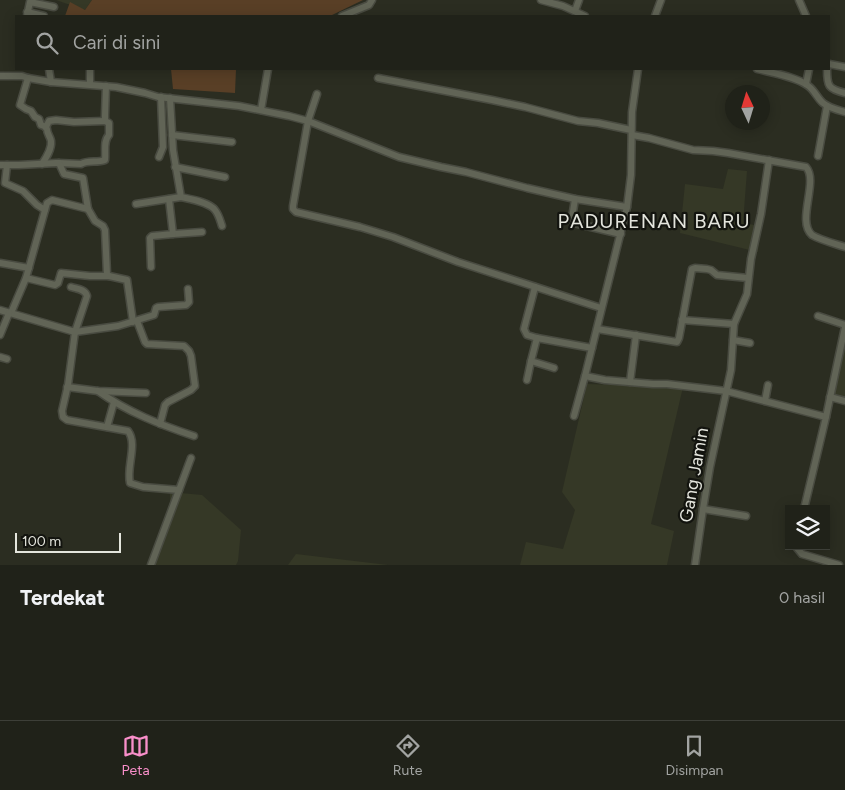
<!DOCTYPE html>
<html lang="id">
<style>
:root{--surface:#202219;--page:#282a22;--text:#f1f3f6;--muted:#a2a4a2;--line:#3d3f38;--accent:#f98fca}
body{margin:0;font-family:Figtree,sans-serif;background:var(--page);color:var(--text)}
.controls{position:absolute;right:15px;bottom:15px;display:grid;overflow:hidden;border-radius:0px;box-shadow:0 2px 12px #0003}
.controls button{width:45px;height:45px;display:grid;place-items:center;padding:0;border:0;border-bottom:1px solid var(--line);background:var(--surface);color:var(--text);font:25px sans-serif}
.compass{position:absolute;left:725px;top:85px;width:45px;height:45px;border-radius:50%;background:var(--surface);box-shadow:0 2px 12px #0003;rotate:356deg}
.scale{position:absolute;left:15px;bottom:12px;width:106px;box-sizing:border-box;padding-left:5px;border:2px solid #e4e5dd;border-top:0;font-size:14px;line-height:18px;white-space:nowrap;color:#e4e5dd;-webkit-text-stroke:4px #13140f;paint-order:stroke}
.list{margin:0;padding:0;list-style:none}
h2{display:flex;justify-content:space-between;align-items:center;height:65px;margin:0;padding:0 20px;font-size:21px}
h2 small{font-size:16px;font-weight:400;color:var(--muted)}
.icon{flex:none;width:28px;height:28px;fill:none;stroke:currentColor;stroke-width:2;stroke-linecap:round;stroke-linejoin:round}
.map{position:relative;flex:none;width:845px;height:565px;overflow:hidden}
.search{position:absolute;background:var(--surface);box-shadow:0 2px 12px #0003;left:15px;right:15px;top:15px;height:55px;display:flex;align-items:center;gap:12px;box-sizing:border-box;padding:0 18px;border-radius:0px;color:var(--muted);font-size:19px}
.sheet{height:155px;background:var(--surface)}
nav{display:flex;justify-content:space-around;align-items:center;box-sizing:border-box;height:70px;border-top:1px solid var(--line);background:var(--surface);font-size:14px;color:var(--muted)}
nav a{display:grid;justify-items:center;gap:2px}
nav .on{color:var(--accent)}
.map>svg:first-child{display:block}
.built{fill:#353826}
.green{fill:#593f26}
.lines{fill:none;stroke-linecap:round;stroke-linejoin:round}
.street-casing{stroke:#494b41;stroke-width:9}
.street{stroke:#616456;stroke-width:6}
.labels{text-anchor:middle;stroke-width:4.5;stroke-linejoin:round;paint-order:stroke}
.street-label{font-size:18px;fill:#e4e5dd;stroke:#13140f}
.quarter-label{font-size:20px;letter-spacing:1px;fill:#e4e5dd;stroke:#13140f}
</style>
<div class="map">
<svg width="845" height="565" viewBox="0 0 845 565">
<rect width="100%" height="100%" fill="#2b2d21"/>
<g class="built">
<path d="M56,0H92L85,10Z"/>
<path d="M728,169L747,171L743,223L760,226L758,252L680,233L685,184L723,189Z"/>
<path d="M845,327V398L828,394Z"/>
<path d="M587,384L683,387L651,524L674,531L667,565H520L526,542L563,549L575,510L562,492Z"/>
<path d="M170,492L202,495L241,530L238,561L236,565H150L170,517Z"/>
<path d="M296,554L388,565H288Z"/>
</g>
<g class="green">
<path d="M92,0H363L330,16H65L70,2L85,10Z"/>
<path d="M171,69H236L235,93L173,89Z"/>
</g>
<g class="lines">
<defs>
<g id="street">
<path d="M541,0L563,6L585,16"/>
<path d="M799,0L806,16"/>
<path d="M575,11L579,0"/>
<path d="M27,12L44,16"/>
<path d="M27,16L30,2L54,7"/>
<path d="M342,16L369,5L372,0"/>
<path d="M655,16L661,0"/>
<path d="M829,64L845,67"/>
<path d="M49,69L51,82"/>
<path d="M90,69V84"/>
<path d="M638,69L632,112L631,175L627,207L585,376L605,380L653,384H667L726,391L826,417L804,509"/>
<path d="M757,69C772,73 794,76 807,85C814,89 817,98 823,103C829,108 838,110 845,112"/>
<path d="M827,69C827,86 828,89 845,93"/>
<path d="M0,76H22L28,78L51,82L116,87L145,93L158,97L239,106L289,116L308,121L399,157L441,167L466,172L527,188L575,199L627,207"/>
<path d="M28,78L20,105L26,109L31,111L35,117L39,119L41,125L44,126L47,129C47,134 50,136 51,141C52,149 46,158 42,164"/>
<path d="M378,78L492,100L525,107L578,121L598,123L631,130"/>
<path d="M806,84L809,69"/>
<path d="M317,94L308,121L293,206V209L296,212L360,227L393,237L458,262L601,308"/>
<path d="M170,98L173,150L181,197C190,199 209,202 215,210C219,215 220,220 222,226"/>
<path d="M261,110L268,69"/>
<path d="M46,127L49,121L56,120L74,122L105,121"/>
<path d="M172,135L232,142"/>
<path d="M632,135L649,138L693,150L713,151L728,153L806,167C819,181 796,221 812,235C820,240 836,244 845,247"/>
<path d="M818,156L827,106"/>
<path d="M159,157L163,147L161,97"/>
<path d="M59,163L81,164C88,160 97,163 105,160C106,151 103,141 109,135V123L105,121V115L106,86"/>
<path d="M0,165H19L56,163H59L64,174L83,178L88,209L95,221L103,226L105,230L107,274L109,276L127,280L133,322"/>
<path d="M7,165L5,183L23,191L37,205L45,210"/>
<path d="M175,167L225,177"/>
<path d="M575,199L572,218L574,223L621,234"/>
<path d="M136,204L181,197"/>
<path d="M173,234L202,232"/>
<path d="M0,263L29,268"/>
<path d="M151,267L150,238L152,236L173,234L169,199"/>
<path d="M26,278L55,285L58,283L61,273L90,276H109"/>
<path d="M71,287C77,289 85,289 87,296L75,332L68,385L62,411L63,417L67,420L128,431C138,444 126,467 130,483L143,487L179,490"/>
<path d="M535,287L524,329L527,335L537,338"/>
<path d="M0,310L75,332L118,326L154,315L156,308L158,307L186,305L189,302L188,289"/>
<path d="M11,313L26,278L47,203L52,200L88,209"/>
<path d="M818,316L845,325"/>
<path d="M682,320L734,324"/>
<path d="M137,321L145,342L147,344L184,346L189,351L191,356L195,386L191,390L168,402L165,405L160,424"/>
<path d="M597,329L677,342L679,338L692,269L695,268L707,269L711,270L717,275L748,278"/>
<path d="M0,335L9,313"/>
<path d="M733,340L750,343"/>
<path d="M0,357L7,359"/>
<path d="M554,368L531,361L537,338L592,348"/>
<path d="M527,380L531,361"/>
<path d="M630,382L636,335"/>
<path d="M67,387L98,391L146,393"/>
<path d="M98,391C127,412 161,425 194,436"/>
<path d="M830,397L845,401"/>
<path d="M765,401L768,385"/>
<path d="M574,416L585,376"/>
<path d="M826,417L845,327"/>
<path d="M107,427L114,402"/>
<path d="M703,509L746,516"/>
<path d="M796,546L797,548L802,554L839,565"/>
<path d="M151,565L191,458"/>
<path d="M695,565L703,509L710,467L731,370L734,324L747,294L751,259L761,214L769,160"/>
</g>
</defs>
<use href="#street" class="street-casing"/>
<use href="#street" class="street"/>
</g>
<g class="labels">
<g class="street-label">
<text transform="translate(694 475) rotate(-80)" y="6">Gang Jamin</text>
</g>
<g class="quarter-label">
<text x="654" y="228">PADURENAN BARU</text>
</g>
</g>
</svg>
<div class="controls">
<button><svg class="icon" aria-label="layers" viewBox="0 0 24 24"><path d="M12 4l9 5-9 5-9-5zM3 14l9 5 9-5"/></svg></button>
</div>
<svg class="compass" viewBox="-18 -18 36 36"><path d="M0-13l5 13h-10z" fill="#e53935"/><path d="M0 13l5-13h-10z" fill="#a2a4a2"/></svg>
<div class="scale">100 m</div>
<div class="search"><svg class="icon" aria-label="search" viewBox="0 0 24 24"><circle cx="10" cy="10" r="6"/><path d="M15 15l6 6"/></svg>Cari di sini</div>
</div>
<section class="sheet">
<h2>Terdekat<small>0 hasil</small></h2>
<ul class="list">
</ul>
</section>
<nav>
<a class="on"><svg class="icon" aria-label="map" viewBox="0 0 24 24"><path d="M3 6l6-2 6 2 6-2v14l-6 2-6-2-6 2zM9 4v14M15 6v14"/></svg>Peta</a>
<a><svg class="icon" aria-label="directions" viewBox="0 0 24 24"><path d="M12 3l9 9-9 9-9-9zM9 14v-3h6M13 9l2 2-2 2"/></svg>Rute</a>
<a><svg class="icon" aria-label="saved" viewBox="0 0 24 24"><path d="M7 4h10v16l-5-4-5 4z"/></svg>Disimpan</a>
</nav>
